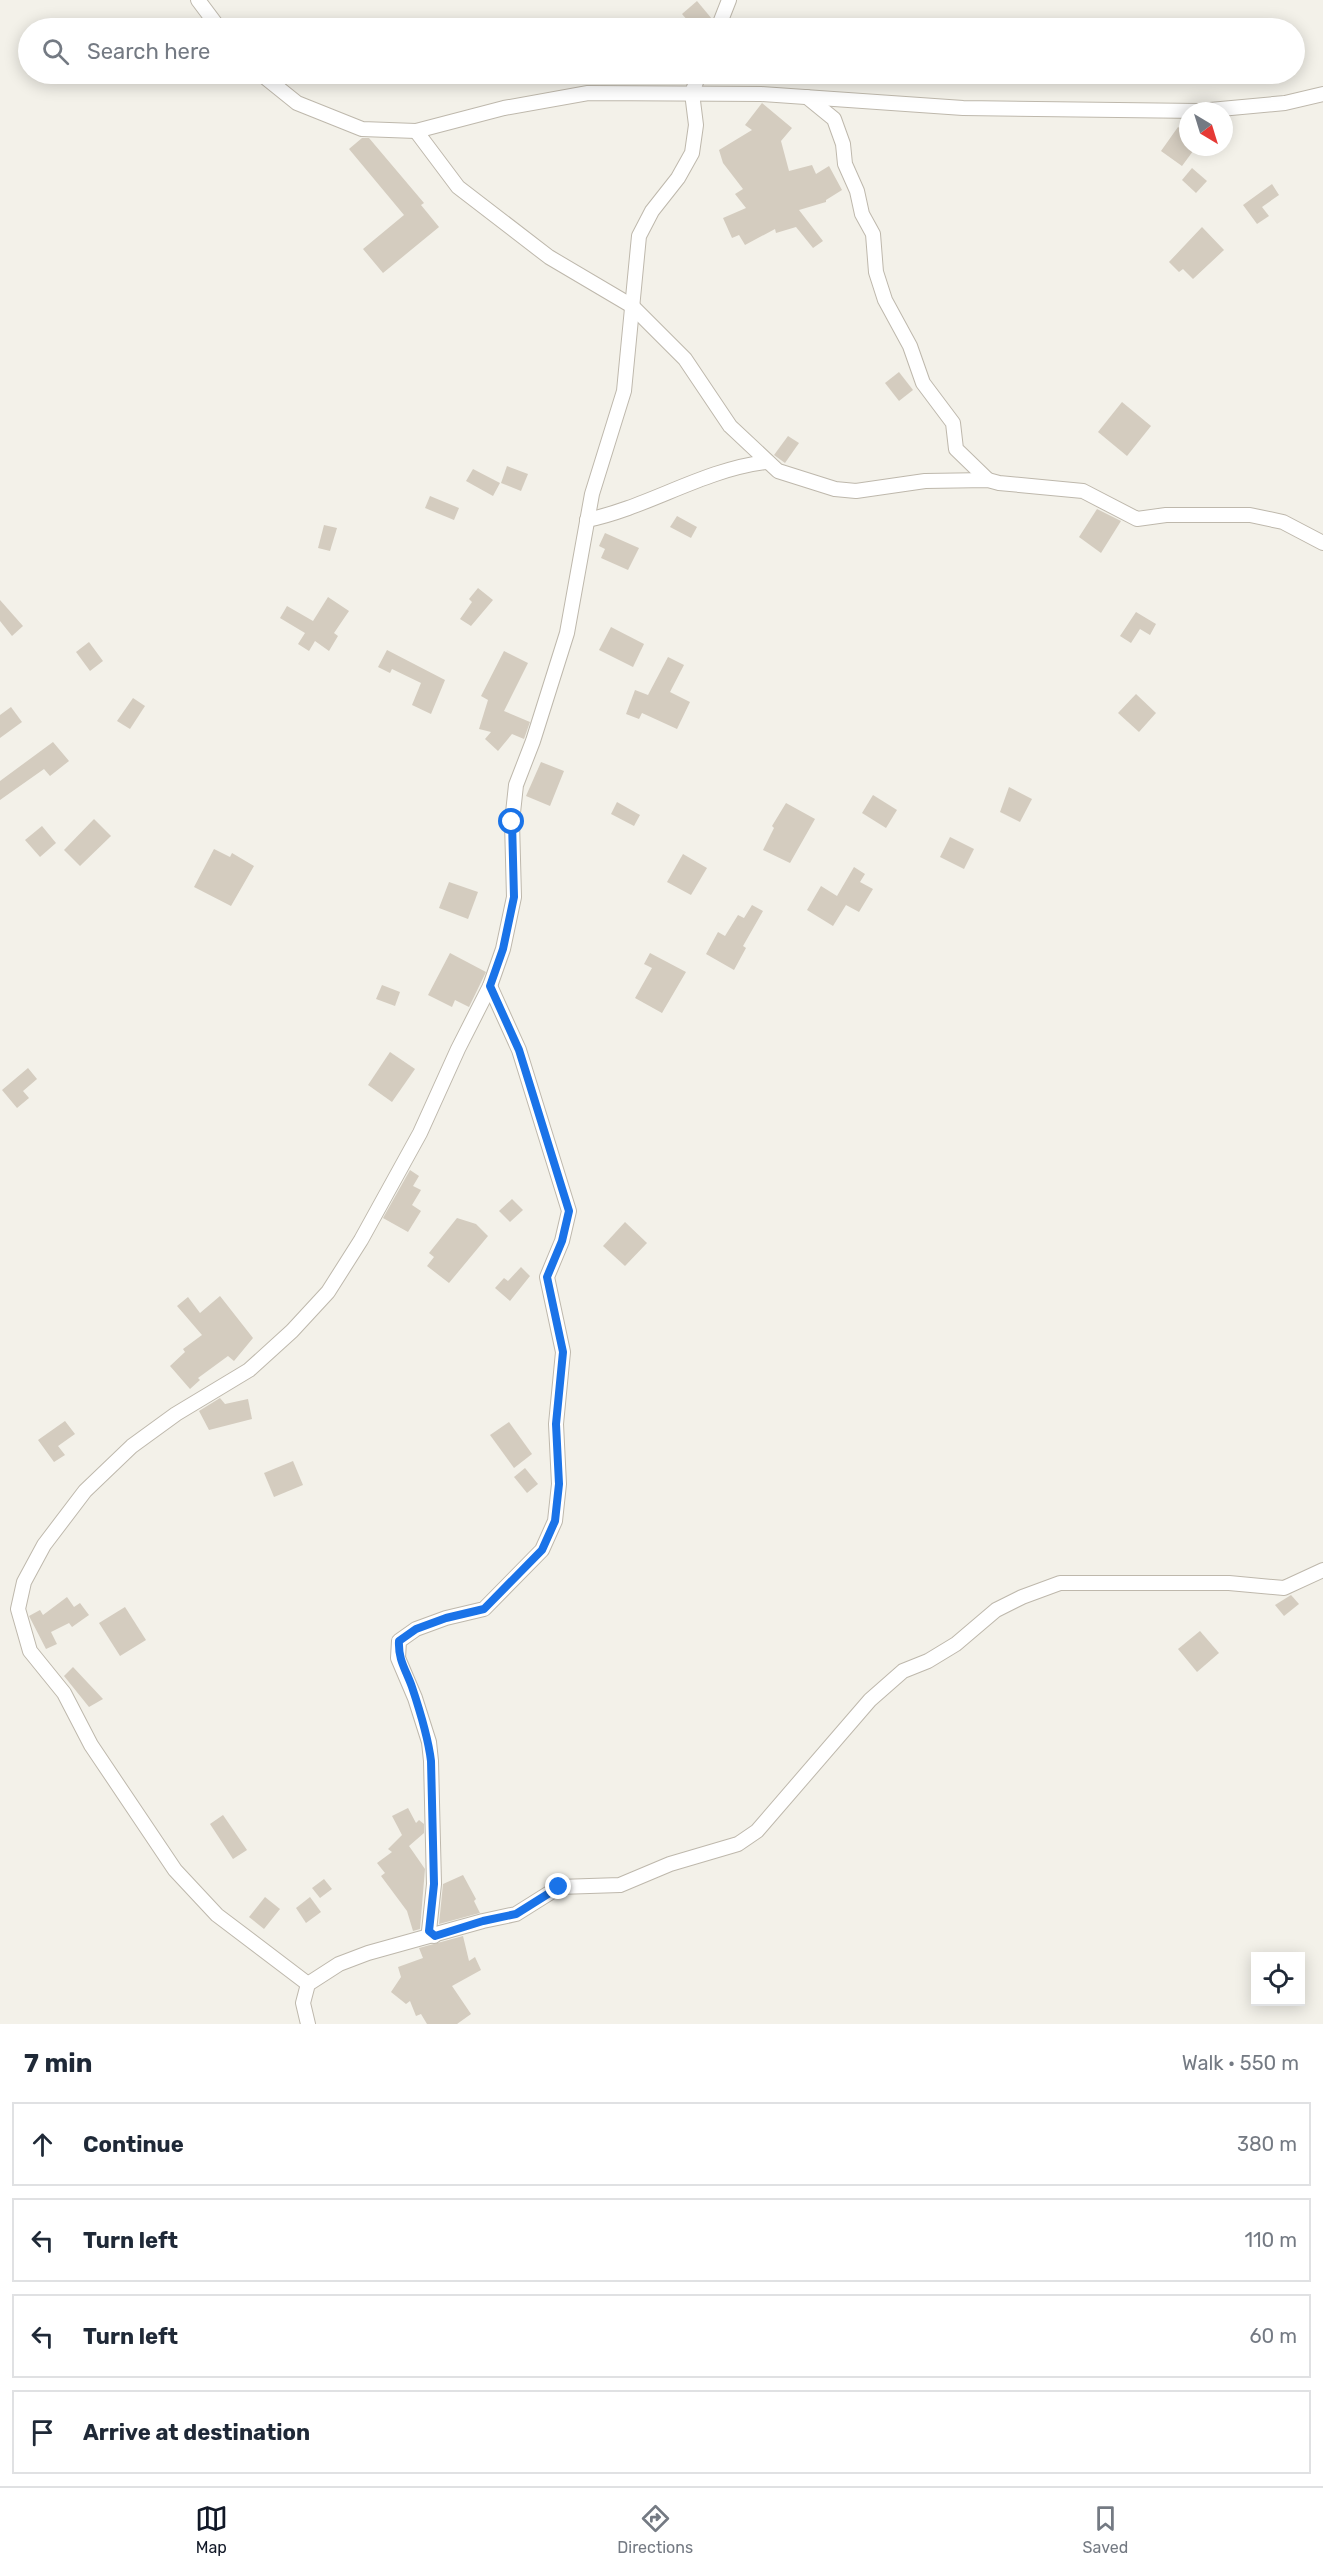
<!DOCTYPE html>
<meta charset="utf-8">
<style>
:root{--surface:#fff;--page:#f2f2f3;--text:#1f2937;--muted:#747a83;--line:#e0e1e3;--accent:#111827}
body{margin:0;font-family:Rubik,sans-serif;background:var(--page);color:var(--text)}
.controls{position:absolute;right:18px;bottom:18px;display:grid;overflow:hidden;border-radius:0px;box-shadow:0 3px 15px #0003}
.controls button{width:54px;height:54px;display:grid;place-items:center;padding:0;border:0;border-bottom:2px solid var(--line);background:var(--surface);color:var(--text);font:30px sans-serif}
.compass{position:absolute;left:1179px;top:102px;width:54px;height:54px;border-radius:50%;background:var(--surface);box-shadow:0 3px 15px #0003;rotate:142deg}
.stop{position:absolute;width:18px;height:18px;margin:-14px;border:4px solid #1a73e8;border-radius:50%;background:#fff}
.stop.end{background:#1a73e8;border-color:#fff;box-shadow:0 2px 6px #0008}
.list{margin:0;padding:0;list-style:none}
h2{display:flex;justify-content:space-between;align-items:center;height:78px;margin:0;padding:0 24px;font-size:26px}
h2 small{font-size:20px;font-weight:400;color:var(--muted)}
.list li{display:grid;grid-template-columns:39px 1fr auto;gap:18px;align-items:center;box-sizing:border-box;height:84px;margin:0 12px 12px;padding:0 12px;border:2px solid var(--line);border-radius:0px}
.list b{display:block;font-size:22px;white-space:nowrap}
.list em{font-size:20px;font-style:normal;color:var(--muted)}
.icon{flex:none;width:33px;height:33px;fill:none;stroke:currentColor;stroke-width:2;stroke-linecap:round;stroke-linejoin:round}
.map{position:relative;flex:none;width:1323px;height:2024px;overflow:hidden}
.search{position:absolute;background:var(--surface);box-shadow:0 3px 15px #0003;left:18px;right:18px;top:18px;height:66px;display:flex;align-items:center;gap:15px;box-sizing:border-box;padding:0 21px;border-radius:33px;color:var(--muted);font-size:22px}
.sheet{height:462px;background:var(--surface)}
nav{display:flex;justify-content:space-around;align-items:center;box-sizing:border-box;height:84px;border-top:2px solid var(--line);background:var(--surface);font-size:16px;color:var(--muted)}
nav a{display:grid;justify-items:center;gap:3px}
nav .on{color:var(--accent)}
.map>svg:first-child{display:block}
.building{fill:#d4ccbf}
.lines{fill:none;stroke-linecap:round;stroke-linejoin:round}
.street-casing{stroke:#beb8ac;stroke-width:16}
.street{stroke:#fff;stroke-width:14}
.route{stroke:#1a73e8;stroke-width:8}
</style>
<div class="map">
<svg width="1323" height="2024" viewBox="0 0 1323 2024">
<rect width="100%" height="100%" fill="#f3f1e9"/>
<g class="building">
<path d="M697,1L712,19L709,28H694L682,14Z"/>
<path d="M762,103L792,128L781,141L789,171L812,165L816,174L829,166L842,190L826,200V202L799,210L823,241L813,248L796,227L776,233L775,229L745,245L739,235L732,238L723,218L746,208L735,194L743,189L723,163L719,150L752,130L745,125Z"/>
<path d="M1178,127L1188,134V147H1196L1182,166L1161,151Z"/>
<path d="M362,138H369L424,203L421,205L439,227L383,273L363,249L404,215L349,149Z"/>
<path d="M1192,168L1207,181L1196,193L1182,180Z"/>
<path d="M1272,184L1279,195L1262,207L1269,216L1257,224L1243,205Z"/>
<path d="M1202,227L1224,250L1193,279L1183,269L1179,272L1169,262Z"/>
<path d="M899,372L913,390L899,401L885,383Z"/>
<path d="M1122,402L1151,426L1127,456L1098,432Z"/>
<path d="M788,436L799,443L785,463L774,455Z"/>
<path d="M507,466L528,474L521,491L501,483Z"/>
<path d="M473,469L500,483L493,496L466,481Z"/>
<path d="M430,496L459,508L454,520L425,508Z"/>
<path d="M1097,509L1121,521L1101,553L1079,537Z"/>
<path d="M677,516L697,527L691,538L670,527Z"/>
<path d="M324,525L337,528L330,551L318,548Z"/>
<path d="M605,533L639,548L628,570L601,558L605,549L599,546Z"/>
<path d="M478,588L493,600L471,626L460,619L472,602L469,599Z"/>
<path d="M328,597L349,611L334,633L338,636L329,651L315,641L309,651L298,644L305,633L280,618L287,606L313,621Z"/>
<path d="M0,600L23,626L12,636L0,621Z"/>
<path d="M1136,612L1156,624L1150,635L1140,629L1131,643L1120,636Z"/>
<path d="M611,627L644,644L633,667L599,650Z"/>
<path d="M89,642L103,661L90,671L76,652Z"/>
<path d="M387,650L445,680L431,714L412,705L421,683L392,669L390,673L378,667Z"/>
<path d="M504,651L528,663L504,711L530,722L524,739L512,734L498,751L485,739L491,732L479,729L488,700L481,696Z"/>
<path d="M668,657L684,665L670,692L690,702L677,729L642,713L639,719L626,714L635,690L648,695Z"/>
<path d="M1136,694L1156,713L1139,732L1118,713Z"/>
<path d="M133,698L145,706L130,729L117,721Z"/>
<path d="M11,707L22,722L0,738V715Z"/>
<path d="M53,742L69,761L50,776L44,769L0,800V781Z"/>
<path d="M541,762L564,771L550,806L526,796Z"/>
<path d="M1009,787L1032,799L1020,822L1000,812Z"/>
<path d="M873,795L897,810L886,828L862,813Z"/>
<path d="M617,802L640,815L634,826L611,814Z"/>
<path d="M786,803L815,819L790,863L763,850L774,828L772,826Z"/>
<path d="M94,819L111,836L80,866L64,850Z"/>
<path d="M42,826L56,843L40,857L25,840Z"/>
<path d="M950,837L974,849L964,869L940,857Z"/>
<path d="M214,849L230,857L232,853L254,866L231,906L194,887Z"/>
<path d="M683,854L707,868L691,895L667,882Z"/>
<path d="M854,867L865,874L860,882L873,889L859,912L846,905L833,926L807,910L821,886L837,896Z"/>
<path d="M449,882L478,892L468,919L439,908Z"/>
<path d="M752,905L763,911L743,946L746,948L734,970L706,954L718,932L725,936L738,915L744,918Z"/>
<path d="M450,953L486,972L469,1007L455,1000L452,1007L428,995Z"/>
<path d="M650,953L686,972L662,1013L635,998L652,968L644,964Z"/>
<path d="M382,985L400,992L395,1006L376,999Z"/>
<path d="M390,1052L415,1069L392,1102L368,1085Z"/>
<path d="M28,1068L37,1079L23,1091L29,1098L17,1108L2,1090Z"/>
<path d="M410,1170L419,1176L413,1186L421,1190L412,1205L421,1211L408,1232L383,1218Z"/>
<path d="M512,1199L523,1210L510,1222L499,1211Z"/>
<path d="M457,1218L476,1224L488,1236L449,1283L427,1266L434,1257L429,1253Z"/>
<path d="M625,1222L647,1243L625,1266L603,1246Z"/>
<path d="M521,1267L530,1276L510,1301L495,1288L504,1278L508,1281Z"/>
<path d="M220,1296L253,1338L234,1361L228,1356L198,1378L200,1380L190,1389L170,1366L185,1352L183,1349L202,1335L177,1306L188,1297L200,1313Z"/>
<path d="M220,1398L225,1404L248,1399L252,1419L209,1430L199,1411Z"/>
<path d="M65,1421L75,1434L58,1446L65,1455L54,1462L38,1440Z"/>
<path d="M509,1422L532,1454L514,1468L490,1435Z"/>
<path d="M293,1461L303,1485L274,1497L264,1473Z"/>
<path d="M525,1468L538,1484L527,1493L514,1477Z"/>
<path d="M1291,1595L1299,1604L1284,1616L1275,1605Z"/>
<path d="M67,1597L74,1607L80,1603L89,1615L72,1627L69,1623L51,1632L57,1644L46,1649L29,1616L40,1610L43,1615Z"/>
<path d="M125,1607L146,1640L120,1656L99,1623Z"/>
<path d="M1200,1631L1219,1653L1197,1672L1178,1649Z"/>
<path d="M73,1667L103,1699L89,1707L64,1676Z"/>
<path d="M408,1808L416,1823L419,1820L424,1824V1833L409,1846L425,1869L420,1929L413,1931L407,1911L381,1876L385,1873L377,1863L392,1852L388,1849L402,1835L392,1816Z"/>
<path d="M223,1815L247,1850L233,1859L210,1824Z"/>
<path d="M463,1875L476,1899L474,1901L480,1913L439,1924L443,1884Z"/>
<path d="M324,1879L332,1889L320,1898L312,1888Z"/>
<path d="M265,1897L280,1909L264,1929L249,1917Z"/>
<path d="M310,1897L321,1912L306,1923L296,1908Z"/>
<path d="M463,1936L469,1961L475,1957L481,1970L452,1986L471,2014L457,2024H427L421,2014L416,2016L410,2001L406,2004L391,1992L401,1977L398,1967L423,1958L419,1948Z"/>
</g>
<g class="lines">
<defs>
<g id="street">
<path d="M198,0L219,28"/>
<path d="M718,28L729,0"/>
<path d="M261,74L297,103L362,129L416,131L504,108L588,93L761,94L963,108L1199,111L1285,103L1323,94"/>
<path d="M807,97L834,119L843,144L845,164L857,191L862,214L873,234L876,272L885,300L910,346L923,383L953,423L956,449L988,480"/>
<path d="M416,131L458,187L549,257L632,306L685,359L730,426L778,471L835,489L856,491L925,481L988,480L999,483L1083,491L1137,519L1166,515H1250L1283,522L1323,543"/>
<path d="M587,520C649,507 702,470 766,462"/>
<path d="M434,1936L429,1931L434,1884L431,1761L429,1742L415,1698L398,1658L399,1641L416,1629L446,1618L484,1609L542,1550L555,1521L559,1484L556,1424L563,1352L547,1277L562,1241L569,1211L519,1050L490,986"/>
<path d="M308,1984L217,1915L175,1870L91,1745L64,1693L30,1651L18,1609L24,1582L44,1545L85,1491L132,1446L176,1414L249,1370L292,1331L328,1292L361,1240L420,1133L458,1049L490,986L503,949L514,897L512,822L516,785L533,741L567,633L592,494L624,391L639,236L652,211L678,178L692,153L696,125L692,93L699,74"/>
<path d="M308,2024L303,2003L308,1984L339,1964L368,1953L483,1921L516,1914L559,1887L620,1885L670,1864L738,1844L757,1831L870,1700L903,1671L928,1661L956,1644L996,1610L1022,1597L1060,1583H1229L1284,1588L1323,1570"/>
</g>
</defs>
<use href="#street" class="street-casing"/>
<use href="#street" class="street"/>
</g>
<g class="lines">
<path class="route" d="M512,822L514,897L503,949L490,986L519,1050L569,1211L562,1241L547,1277L563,1352L556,1424L559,1484L555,1521L542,1550L484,1609L446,1618L416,1629L399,1641C398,1660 406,1670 412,1687C420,1711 428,1736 431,1761L434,1884L429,1931L435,1936L483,1921L516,1914L559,1887"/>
</g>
</svg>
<div class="controls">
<button><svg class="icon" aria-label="locate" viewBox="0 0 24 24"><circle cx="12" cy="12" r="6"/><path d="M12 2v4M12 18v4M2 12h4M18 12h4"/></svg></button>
</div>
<svg class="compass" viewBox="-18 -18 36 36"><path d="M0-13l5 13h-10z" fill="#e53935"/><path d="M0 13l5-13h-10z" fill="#747a83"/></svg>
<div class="stop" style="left:512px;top:822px"></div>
<div class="stop end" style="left:559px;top:1887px"></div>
<div class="search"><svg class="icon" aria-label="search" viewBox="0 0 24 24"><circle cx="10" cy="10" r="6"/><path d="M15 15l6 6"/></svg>Search here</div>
</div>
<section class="sheet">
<h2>7 min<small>Walk · 550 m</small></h2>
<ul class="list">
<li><svg class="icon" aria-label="ahead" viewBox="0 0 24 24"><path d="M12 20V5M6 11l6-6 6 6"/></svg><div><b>Continue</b></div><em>380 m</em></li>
<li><svg class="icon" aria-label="left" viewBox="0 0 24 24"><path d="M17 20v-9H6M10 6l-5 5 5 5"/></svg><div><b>Turn left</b></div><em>110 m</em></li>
<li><svg class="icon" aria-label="left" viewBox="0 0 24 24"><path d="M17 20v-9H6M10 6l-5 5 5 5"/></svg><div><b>Turn left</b></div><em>60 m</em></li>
<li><svg class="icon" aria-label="arrive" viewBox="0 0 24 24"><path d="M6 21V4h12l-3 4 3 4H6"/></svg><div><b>Arrive at destination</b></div></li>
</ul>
</section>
<nav>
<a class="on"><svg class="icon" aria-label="map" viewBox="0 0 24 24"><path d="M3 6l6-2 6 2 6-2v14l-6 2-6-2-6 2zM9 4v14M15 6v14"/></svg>Map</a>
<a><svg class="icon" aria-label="directions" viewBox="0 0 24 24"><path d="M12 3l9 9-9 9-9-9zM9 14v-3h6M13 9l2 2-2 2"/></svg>Directions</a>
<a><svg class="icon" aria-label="saved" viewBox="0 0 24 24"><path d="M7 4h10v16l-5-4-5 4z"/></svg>Saved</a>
</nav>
